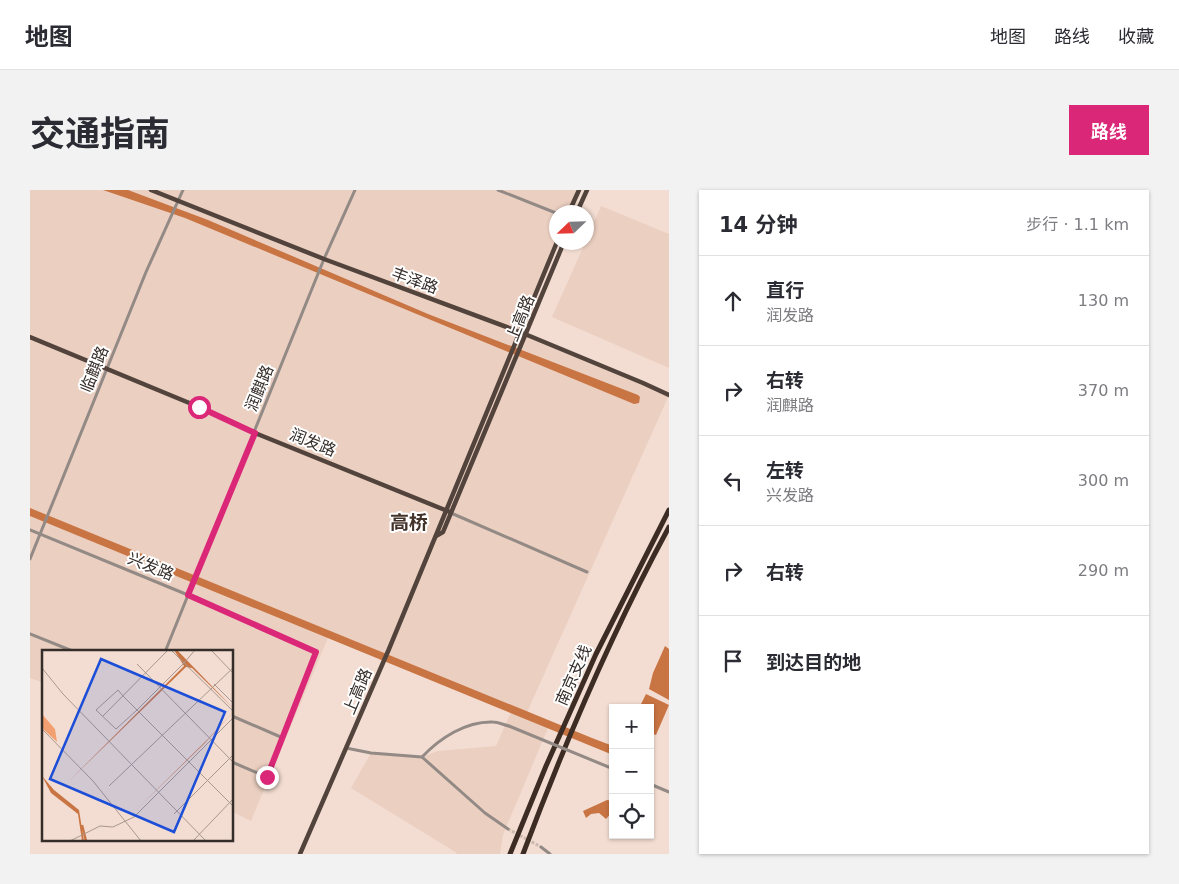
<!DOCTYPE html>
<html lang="zh">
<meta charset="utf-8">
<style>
:root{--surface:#fff;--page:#f2f2f3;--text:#2b2b33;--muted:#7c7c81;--line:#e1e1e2;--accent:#db2777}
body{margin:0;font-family:"DejaVu Sans","Noto Sans SC",sans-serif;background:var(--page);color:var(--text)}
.controls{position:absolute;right:15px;bottom:15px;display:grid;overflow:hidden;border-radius:0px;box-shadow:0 1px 4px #0004}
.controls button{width:45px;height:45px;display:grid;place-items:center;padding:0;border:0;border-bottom:1px solid var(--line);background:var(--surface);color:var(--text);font:25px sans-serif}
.compass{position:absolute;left:519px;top:15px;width:45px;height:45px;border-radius:50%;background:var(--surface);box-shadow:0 1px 4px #0004;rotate:247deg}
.stop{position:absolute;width:15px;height:15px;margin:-11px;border:4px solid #db2777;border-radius:50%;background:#fff}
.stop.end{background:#db2777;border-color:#fff;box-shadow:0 1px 5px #0008}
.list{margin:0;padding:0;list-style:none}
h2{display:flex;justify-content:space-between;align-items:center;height:65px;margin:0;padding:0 20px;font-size:21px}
h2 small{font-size:16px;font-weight:400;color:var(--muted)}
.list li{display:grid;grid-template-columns:32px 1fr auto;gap:15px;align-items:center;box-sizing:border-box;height:90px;padding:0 20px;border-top:1px solid var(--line)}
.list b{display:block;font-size:19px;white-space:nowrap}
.list p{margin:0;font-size:16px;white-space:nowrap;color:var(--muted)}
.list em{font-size:16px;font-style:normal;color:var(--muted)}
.icon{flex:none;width:28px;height:28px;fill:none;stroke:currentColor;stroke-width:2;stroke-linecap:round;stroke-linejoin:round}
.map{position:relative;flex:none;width:639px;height:664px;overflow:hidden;border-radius:0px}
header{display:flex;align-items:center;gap:30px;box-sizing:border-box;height:70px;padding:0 25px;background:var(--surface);border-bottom:1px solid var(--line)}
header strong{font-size:24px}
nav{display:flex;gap:28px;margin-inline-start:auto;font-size:18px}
.intro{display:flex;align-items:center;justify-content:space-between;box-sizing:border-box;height:120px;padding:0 30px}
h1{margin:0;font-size:35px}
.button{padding:12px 22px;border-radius:0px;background:var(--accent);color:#fff;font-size:18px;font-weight:700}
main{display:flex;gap:30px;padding:0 30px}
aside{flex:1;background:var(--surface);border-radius:0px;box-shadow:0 1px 4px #0004}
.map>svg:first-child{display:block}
.built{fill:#ebcfc0}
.water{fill:#c97443}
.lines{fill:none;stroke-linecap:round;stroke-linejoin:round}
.minor-tunnel{stroke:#cdbab0;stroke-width:3;stroke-dasharray:3 1.5;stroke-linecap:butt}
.minor{stroke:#938a86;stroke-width:3}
.major{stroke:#52443c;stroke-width:4.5}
.highway{stroke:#3c2c23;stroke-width:5}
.minor-bridge{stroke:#938a86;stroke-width:3}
.route{stroke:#db2777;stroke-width:6}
.labels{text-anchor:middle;stroke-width:4;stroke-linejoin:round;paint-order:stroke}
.street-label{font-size:16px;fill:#352d29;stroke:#fff}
.quarter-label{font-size:19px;font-weight:bold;fill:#433229;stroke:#fff}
.inset-river{fill:none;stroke:#c97443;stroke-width:2.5}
.inset-road{fill:none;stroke:#a7978e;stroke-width:1}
.view{fill:#1d4ed8;fill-opacity:0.15;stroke:#1d4ed8;stroke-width:2.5}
.inset-edge{fill:none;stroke:#352d29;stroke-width:2.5}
</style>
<header>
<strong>地图</strong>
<nav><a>地图</a><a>路线</a><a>收藏</a></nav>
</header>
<div class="intro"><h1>交通指南</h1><a class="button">路线</a></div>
<main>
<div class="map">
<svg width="639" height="664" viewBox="0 0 639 664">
<rect width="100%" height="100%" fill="#f3ddd2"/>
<g class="built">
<path d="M0,0H549L539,22H526L527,52L490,142L639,205L495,527L518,538L473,645L470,664H426L427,663L321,598L341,563L392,567L408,561L466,556L481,522L298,448L221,631L203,622L202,462H14V493L0,488Z"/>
<path d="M571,16L639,44V178L522,127L555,53L556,52L557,48Z"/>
</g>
<g class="water">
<path d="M73,0H98L178,30L398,124L608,205L610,207L609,213L604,214L155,28Z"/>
<path d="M0,318L562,548L583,556V565L0,326Z"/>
<path d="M635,456L639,459V510L619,499L623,483Z"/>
<path d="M616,504L639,515L626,545L620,543V518H609Z"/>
<path d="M577,610L583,611V621L576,629L569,623L561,624L556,628L553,621Z"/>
</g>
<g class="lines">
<path class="minor-tunnel" d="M478,639L511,657"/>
<g class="minor">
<path d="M468,0L526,23"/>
<path d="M556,35L560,37"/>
<path d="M421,323L557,382"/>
<path d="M0,340L158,405L286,461L237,587L202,572"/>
<path d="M0,369L116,82L153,0"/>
<path d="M0,444L45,462"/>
<path d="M135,462L294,69L325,0"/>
<path d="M202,526L253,548"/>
<path d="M316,558L341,563L392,567L455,623L478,639"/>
<path d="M392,567C410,548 436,531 463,532C468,532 474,535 479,536"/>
<path d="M620,594L639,602"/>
<path d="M511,657L520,664"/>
</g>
<g class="major">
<path d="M121,0L294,69L490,142L613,193L639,205"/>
<path d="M539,22L549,0"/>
<path d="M547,22L557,0"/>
<path d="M0,147L169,217L225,243L420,322"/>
<path d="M406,346L413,342L534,52"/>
<path d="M270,664L359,459L527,52"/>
</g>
<g class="highway">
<path d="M480,664L516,576L566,464L639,320"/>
<path d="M493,664C535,552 582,442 639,337"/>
</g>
<path class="minor-bridge" d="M479,536L581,578"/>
</g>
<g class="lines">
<path class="route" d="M169,217L225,243L158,405L286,462L237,587"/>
</g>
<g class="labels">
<g class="street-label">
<text transform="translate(385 90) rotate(20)" y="6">丰泽路</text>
<text transform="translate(490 128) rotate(-68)" y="6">上高路</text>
<text transform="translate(64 179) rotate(-68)" y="6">临麒路</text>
<text transform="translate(229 198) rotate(-68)" y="6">润麒路</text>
<text transform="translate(283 252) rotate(22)" y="6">润发路</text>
<text transform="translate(121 376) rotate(22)" y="6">兴发路</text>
<text transform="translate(543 485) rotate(-66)" y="6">南京支线</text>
<text transform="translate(327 501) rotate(-67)" y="6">上高路</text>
</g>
<g class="quarter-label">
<text x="379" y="339">高桥</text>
</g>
</g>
<g transform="translate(12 460)">
<rect width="191" height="191" fill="#f3ddd2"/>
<path d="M0,64L13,79L15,92L0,78Z" fill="#f2a072"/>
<path d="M132,0H135L191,58L150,18L144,17L26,132L142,16ZM191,62L163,93L95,159L166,89ZM0,126L12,140L37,160L42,191H40L36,164L9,143Z" fill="#c97443"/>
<path class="inset-river" d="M40,175L44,191"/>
<path class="inset-road" d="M129,0L192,62M153,0L142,13L95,60L74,79L54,60L76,40L81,46L192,157M169,0L192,24M95,14L192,113M0,18L21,44L164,191M172,34L192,54M61,66L126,0M0,79L51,131L99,191M89,115L192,17M67,136L89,115M132,164L192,104M94,165L192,67M28,191L58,176L71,177L94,166M151,191L192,148"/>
<path class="view" d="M59,9L183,62L132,182L8,129Z"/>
<rect width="191" height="191" class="inset-edge"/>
</g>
</svg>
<div class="controls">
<button>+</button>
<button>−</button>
<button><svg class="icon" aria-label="locate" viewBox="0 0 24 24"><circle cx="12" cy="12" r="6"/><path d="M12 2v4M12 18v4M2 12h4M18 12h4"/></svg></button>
</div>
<svg class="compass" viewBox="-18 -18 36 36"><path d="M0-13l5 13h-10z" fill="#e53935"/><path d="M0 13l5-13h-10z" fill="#7c7c81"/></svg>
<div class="stop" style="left:169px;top:217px"></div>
<div class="stop end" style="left:237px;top:587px"></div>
</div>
<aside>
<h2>14 分钟<small>步行 · 1.1 km</small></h2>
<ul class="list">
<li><svg class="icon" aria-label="ahead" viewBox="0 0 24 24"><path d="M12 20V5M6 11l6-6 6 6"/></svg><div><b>直行</b><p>润发路</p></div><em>130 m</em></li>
<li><svg class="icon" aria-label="right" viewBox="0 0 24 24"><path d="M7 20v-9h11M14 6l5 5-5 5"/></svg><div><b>右转</b><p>润麒路</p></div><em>370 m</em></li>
<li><svg class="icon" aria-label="left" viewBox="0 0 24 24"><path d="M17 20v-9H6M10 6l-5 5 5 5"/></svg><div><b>左转</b><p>兴发路</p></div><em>300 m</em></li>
<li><svg class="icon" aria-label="right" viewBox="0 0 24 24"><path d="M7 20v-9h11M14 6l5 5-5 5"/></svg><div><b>右转</b></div><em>290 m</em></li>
<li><svg class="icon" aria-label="arrive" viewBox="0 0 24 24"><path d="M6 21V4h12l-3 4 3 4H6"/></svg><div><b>到达目的地</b></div></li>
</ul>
</aside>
</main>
